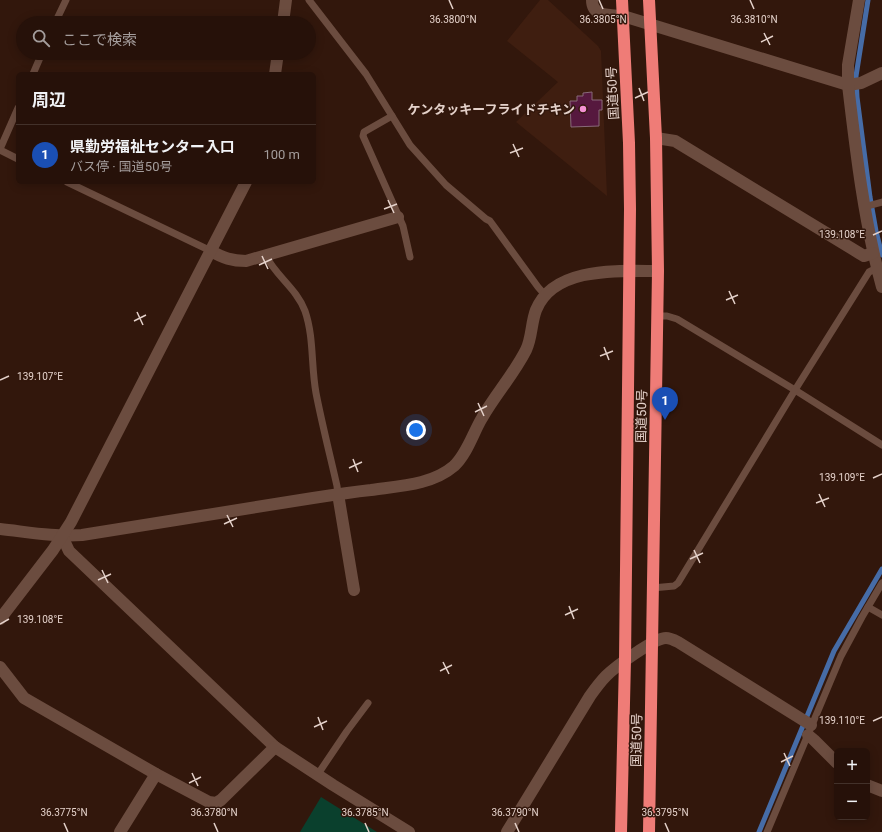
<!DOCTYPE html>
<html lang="ja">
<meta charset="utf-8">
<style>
:root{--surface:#261109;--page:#321f17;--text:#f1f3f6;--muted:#a49d9c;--line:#42312a;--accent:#2563eb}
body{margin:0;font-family:Roboto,"Noto Sans JP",sans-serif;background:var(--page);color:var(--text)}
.controls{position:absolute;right:12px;bottom:12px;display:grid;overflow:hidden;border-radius:6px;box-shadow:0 2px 10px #0003}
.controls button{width:36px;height:36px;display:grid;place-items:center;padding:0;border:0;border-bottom:1px solid var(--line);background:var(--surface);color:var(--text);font:20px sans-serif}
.you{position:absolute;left:416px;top:430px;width:14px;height:14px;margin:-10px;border:3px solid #fff;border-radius:50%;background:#1a73e8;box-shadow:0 0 0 6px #1a73e833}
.badge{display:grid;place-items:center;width:26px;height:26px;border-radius:50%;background:var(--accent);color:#fff;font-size:13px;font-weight:700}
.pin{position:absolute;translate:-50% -33px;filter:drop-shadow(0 1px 2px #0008)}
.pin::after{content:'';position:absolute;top:21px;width:14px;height:12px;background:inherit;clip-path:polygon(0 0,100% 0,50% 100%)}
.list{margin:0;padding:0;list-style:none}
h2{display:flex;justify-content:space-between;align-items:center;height:52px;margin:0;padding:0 16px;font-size:17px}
h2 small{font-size:13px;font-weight:400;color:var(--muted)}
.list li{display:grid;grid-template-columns:26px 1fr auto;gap:12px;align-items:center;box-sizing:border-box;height:60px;padding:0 16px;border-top:1px solid var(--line)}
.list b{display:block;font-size:15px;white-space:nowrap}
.list p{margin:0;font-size:13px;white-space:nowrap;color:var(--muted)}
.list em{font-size:13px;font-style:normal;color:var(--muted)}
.icon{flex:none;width:22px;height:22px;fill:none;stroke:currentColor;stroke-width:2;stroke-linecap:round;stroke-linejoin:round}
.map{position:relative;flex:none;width:882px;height:832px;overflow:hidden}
.search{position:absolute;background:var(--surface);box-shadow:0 2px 10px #0003;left:16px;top:16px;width:300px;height:44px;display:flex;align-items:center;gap:10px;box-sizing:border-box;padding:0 14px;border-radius:22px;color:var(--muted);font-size:15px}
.panel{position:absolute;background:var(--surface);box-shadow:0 2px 10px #0003;left:16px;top:72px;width:300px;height:112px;border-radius:6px}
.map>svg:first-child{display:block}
.built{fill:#3f1e10}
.green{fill:#0a402d}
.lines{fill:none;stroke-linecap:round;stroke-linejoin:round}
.stream{stroke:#466ca7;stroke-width:5}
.building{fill:#56183e;stroke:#886979}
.lane{stroke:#6b4c3f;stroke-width:7}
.street{stroke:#6b4c3f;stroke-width:12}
.secondary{stroke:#6b4c3f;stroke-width:12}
.highway{stroke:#ef7c77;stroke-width:12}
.ticks{fill:none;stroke:#e4d1ca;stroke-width:1.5}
.poi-dot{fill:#f491d3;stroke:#32170c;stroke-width:1.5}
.labels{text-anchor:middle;stroke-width:3;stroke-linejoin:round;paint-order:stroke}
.street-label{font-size:13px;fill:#e4d1ca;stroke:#32170c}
.poi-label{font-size:13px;font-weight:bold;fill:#e4d1ca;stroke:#32170c;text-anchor:end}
.ticks-label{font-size:10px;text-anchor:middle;fill:#e4d1ca;stroke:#32170c;stroke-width:3;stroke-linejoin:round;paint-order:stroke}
</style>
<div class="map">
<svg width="882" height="832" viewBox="0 0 882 832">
<rect width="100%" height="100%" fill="#32170c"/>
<path class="built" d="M540,0H548L598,46L601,51L607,196L516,122L558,82L507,41Z"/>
<path class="green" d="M321,797L377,832H300Z"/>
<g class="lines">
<g class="stream">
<path d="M868,0L856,76L857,97L870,197L876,231L882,255"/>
<path d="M759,832L834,651L882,569"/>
</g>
</g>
<path class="building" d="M592,92V100H602V110H599V126L571,127L570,101H577V96H583V93Z"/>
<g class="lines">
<g class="lane">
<path d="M309,0L366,74L410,145L446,185L486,219L490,221L538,287L545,295"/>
<path d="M55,23L66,0"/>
<path d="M33,74L42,53"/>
<path d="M392,116L364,132L363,136L403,226L410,257"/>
<path d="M0,149L18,108"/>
<path d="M0,150L18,159"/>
<path d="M67,182L211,251"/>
<path d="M864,207L882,202"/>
<path d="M266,256C276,276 297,289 305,311C314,337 311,366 316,393C322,424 330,455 337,486L338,494"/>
<path d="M657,316H667L677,319L795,390L882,445"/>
<path d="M652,588L674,586L678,583L795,390L869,272L877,268"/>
<path d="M868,607L882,615"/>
<path d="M318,774L347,731L368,703"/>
<path d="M767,832L841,656L862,617L882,583"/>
</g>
<g class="street">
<path d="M592,0C592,17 610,15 623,16L848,85L861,83L882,73"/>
<path d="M859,0L848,65V85C856,153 864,221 882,287"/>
<path d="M283,23L286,0"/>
<path d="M275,74L278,53"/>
<path d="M656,138L675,141L859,253L864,256L873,253"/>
<path d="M211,251C223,258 232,261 246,261L398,217"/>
<path d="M338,494L354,590"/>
<path d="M0,529C28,532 54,537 82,535C159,523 236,510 313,498C332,495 352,492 371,490C399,486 432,485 454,466C467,454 473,433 482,418C495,395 514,374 526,350C532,338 531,323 536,310C554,266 619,271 658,271"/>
<path d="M62,536L69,551L275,747L333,785L409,832"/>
<path d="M0,619L53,550L71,522L246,182"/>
<path d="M0,667L24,698L156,774L209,802L216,803L221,800L275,747"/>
<path d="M808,735L814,740L837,763"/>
<path d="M867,785L882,791"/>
<path d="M120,832L156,774"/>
</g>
<path class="secondary" d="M507,832L590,696C595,689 600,682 606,676C615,667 654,638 666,638C670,638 674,640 678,642L811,725"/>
<g class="highway">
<path d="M621,832L625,660L630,209L629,143L622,0"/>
<path d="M649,832L658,271L656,138L649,0"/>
</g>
</g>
<path class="ticks" d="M449,0L453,9M599,0L603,9M750,0L754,9M764,33L770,45M761,42L773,36M639,88L644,101M635,98L648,92M513,144L519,157M510,153L523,148M388,200L394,213M384,209L397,204M873,235L882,231M262,256L268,269M259,265L272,259M729,291L735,304M726,300L738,295M137,312L143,325M134,321L146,315M604,347L609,360M600,356L613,351M0,380L9,376M478,403L484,416M475,412L487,406M353,459L358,472M349,468L362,462M873,478L882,474M819,494L825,507M816,503L829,498M227,515L233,527M224,524L237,518M694,550L700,563M690,559L703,553M102,570L108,583M98,580L111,574M569,606L574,619M565,615L578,609M0,624L9,619M443,662L449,674M440,671L452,665M318,717L323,730M873,721L882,717M314,727L327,721M784,753L790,766M781,762L793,756M192,773L198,786M189,783L201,777M64,823L68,832M214,823L218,832M365,823L369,832M515,823L519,832M665,823L669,832"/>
<circle class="poi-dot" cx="583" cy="109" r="4"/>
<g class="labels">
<g class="street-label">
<text transform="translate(612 93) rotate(-93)" y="5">国道50号</text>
<text transform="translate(641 416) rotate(-89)" y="5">国道50号</text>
<text transform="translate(636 740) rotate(-89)" y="5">国道50号</text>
</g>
<g class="poi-label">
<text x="575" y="114">ケンタッキーフライドチキン</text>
</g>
</g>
<g class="ticks-label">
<text x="453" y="23">36.3800°N</text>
<text x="603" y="23">36.3805°N</text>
<text x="754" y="23">36.3810°N</text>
<text x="842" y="238">139.108°E</text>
<text x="40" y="380">139.107°E</text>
<text x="842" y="481">139.109°E</text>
<text x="40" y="623">139.108°E</text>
<text x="842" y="724">139.110°E</text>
<text x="64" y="816">36.3775°N</text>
<text x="214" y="816">36.3780°N</text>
<text x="365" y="816">36.3785°N</text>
<text x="515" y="816">36.3790°N</text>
<text x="665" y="816">36.3795°N</text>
</g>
</svg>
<div class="controls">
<button>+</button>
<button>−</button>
</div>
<div class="you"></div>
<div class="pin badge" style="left:665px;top:420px;background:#1a4fb4">1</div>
<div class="search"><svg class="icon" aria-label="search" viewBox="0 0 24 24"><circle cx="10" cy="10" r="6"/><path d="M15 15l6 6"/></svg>ここで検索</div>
<section class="panel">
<h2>周辺<small></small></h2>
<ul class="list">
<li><span class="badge" style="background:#1a4fb4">1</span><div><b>県勤労福祉センター入口</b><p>バス停 · 国道50号</p></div><em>100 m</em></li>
</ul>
</section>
</div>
